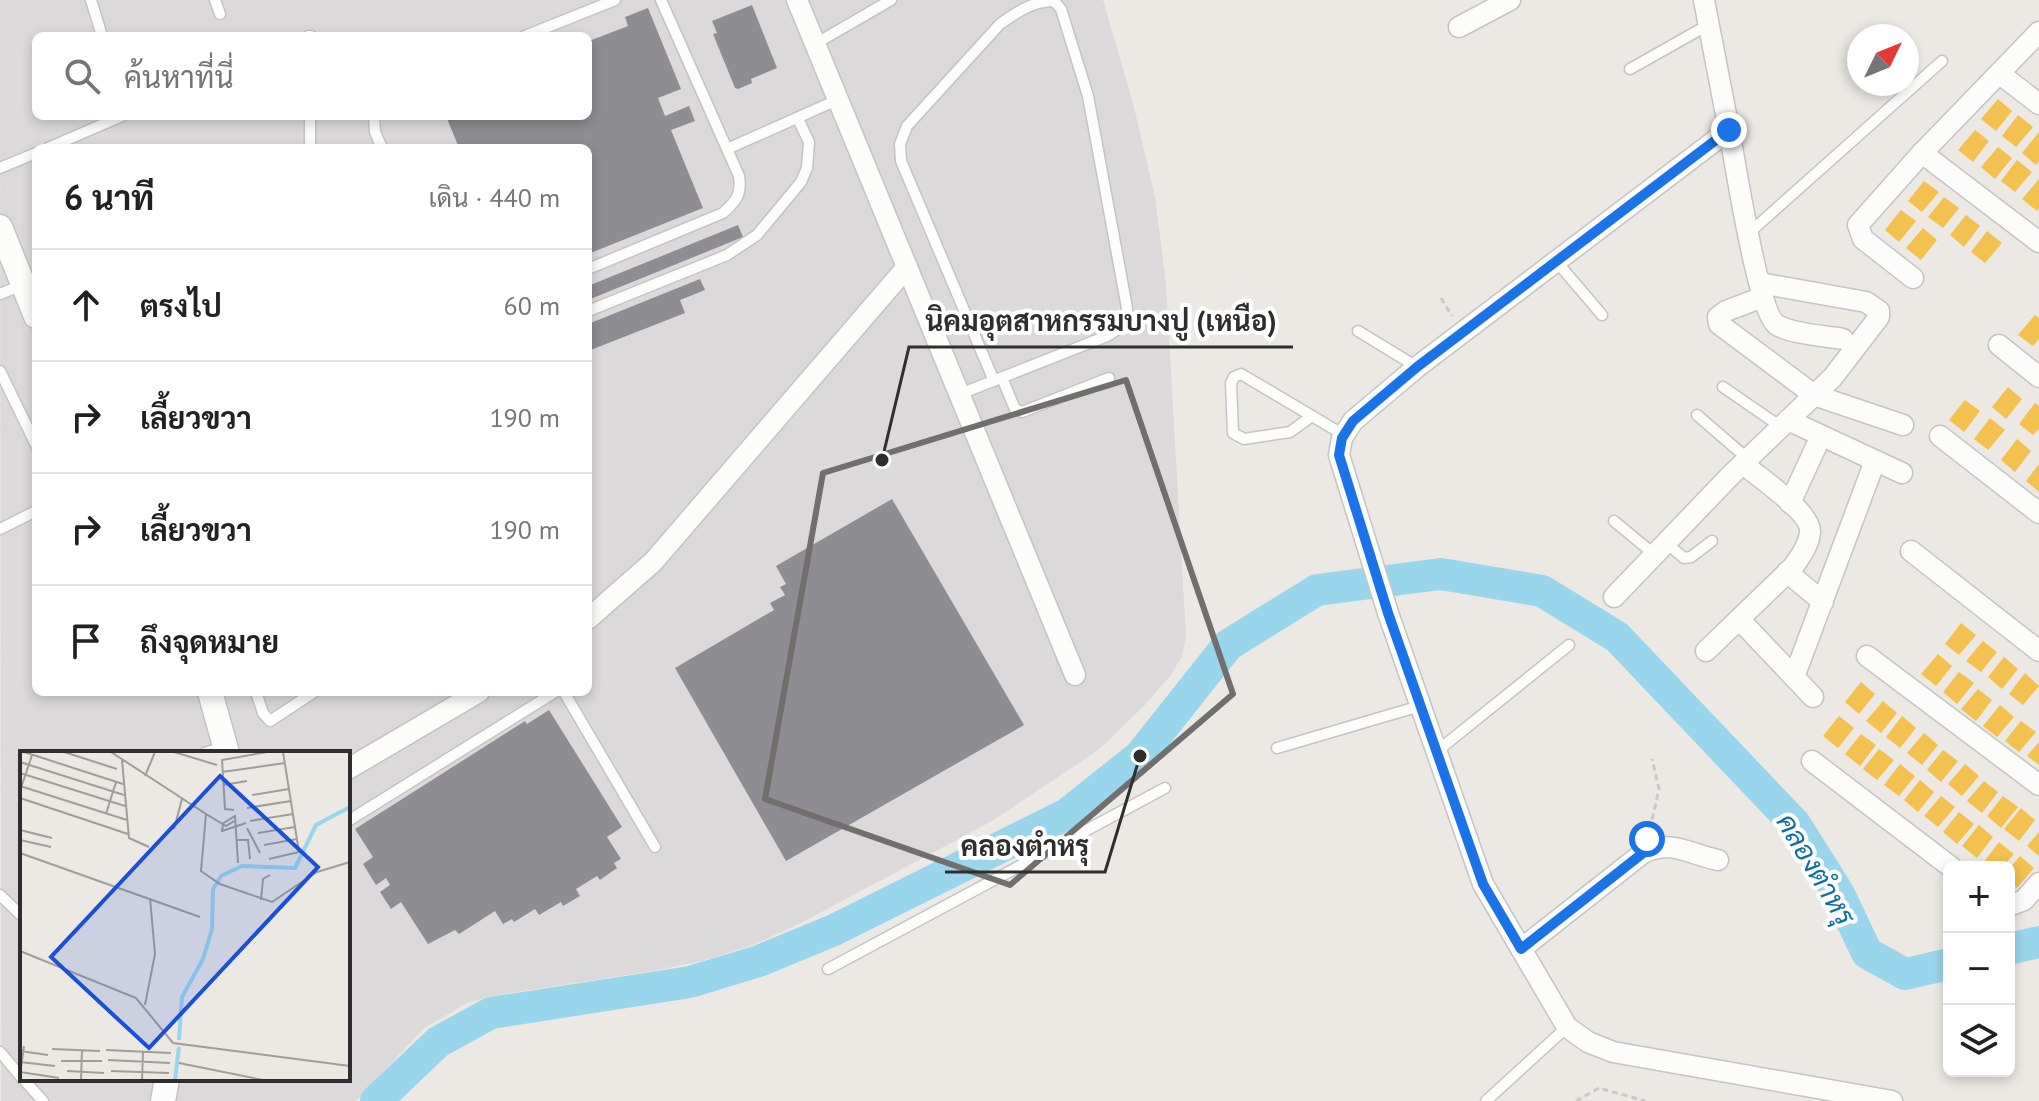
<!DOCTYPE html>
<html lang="th">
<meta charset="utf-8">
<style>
:root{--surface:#fff;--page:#f2f2f2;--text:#202124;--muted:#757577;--line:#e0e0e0}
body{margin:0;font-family:"PT Sans",Sarabun,sans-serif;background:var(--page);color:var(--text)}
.controls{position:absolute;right:24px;bottom:24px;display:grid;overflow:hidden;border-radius:12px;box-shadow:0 4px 12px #0003}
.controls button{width:72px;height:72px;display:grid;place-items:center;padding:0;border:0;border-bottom:2px solid var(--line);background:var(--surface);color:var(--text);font:40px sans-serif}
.compass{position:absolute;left:1847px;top:24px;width:72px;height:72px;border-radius:50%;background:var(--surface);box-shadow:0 4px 12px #0003;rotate:47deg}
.stop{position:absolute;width:24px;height:24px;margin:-18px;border:6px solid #1a73e8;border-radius:50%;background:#fff}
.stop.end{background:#1a73e8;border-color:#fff;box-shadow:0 2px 8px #0008}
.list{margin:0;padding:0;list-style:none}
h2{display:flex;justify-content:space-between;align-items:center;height:104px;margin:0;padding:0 32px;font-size:34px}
h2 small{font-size:26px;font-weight:400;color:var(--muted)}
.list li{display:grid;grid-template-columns:52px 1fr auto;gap:24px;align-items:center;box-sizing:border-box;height:112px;padding:0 32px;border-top:2px solid var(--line)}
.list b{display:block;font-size:30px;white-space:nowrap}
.list em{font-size:26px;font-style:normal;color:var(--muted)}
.icon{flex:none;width:44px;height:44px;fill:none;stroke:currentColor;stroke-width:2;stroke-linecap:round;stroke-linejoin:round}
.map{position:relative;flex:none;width:2039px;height:1101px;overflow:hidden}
.search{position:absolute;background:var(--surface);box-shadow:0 4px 12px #0003;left:32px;top:32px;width:560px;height:88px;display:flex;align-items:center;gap:20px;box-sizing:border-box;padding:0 28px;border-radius:12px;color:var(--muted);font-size:30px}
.panel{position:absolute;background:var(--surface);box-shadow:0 4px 12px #0003;left:32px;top:144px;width:560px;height:552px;border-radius:12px}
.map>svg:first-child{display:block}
.industrial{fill:#dcd9db;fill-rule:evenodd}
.homes{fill:#f2c14e}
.industry{fill:#8d8d92}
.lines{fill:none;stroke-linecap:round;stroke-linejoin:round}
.river{stroke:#99d6ec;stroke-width:32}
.service-casing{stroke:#c5c4c5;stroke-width:13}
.minor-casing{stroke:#c5c4c5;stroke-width:23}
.tertiary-casing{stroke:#c5c4c5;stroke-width:27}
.path{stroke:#c9c9c8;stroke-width:3;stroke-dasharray:6 4;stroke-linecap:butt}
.service{stroke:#fcfcfb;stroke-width:10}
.minor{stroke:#fcfcfb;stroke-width:20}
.tertiary{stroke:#fcfcfb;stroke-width:24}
.route{stroke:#1a73e8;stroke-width:10}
.marked{fill:none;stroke:#706f6e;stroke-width:6;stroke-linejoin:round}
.labels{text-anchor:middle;stroke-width:8;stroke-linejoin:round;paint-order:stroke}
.water-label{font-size:28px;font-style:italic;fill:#0d6fa3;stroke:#fff}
.inset-river{fill:none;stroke:#99d6ec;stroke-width:4}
.inset-road{fill:none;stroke:#a09e9b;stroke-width:2}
.view{fill:#1d4ed8;fill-opacity:0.15;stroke:#1d4ed8;stroke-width:4}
.inset-edge{fill:none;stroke:#2e2e2e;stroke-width:4}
.leader{fill:none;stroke:#2e2e2e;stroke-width:3}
.callout-dot{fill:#2e2e2e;stroke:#fff;stroke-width:3}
.callout-label{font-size:28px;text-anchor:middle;font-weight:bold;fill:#2e2e2e;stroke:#fff;stroke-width:8;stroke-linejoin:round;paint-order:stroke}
</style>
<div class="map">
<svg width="2039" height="1101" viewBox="0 0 2039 1101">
<rect width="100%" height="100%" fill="#ece8e4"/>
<path class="industrial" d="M0,0H1103L1133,103L1155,197L1166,284L1186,636L1182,656L1171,675L1145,705L1097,751L992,821L799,924L755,944L706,960L658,970L505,994L469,1002L423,1029L356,1101H1ZM36,36H588V116H36ZM36,148H588V692H36ZM22,753H348V1079H22Z"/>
<g class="homes">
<path d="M1998,99L2012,111L1996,131L1981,119Z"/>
<path d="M2018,115L2033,127L2016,147L2002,136Z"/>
<path d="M1975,130L1989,141L1973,162L1958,150Z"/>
<path d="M2039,132V161L2036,165L2022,153Z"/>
<path d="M1998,147L2012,158L1995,179L1981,167Z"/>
<path d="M2017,160L2032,172L2015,192L2001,181Z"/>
<path d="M2039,179V208L2037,211L2022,199Z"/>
<path d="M1924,181L1939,192L1922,212L1908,201Z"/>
<path d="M1944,197L1959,208L1943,228L1928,217Z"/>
<path d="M1901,210L1916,221L1899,242L1885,230Z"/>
<path d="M1966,215L1980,226L1964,247L1950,235Z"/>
<path d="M1923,228L1937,240L1921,260L1906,248Z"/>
<path d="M1987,231L2002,243L1985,263L1971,252Z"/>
<path d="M2035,315L2039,318V339L2033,346L2018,335Z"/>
<path d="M2008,387L2022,399L2006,419L1992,407Z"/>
<path d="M1965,400L1980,411L1964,432L1949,420Z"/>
<path d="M2035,403L2039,406V429L2033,435L2019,424Z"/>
<path d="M1990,418L2005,430L1988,450L1974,439Z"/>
<path d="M2017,439L2031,451L2015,472L2001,460Z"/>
<path d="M2039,464V492L2026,481Z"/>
<path d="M1961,623L1976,635L1959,655L1945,644Z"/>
<path d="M1983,641L1997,652L1981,672L1966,661Z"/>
<path d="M1938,654L1952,666L1936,686L1921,674Z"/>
<path d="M2004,657L2018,669L2002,689L1988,677Z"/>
<path d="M1959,672L1974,683L1957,704L1943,692Z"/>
<path d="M2025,673L2039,686L2023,705L2009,694Z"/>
<path d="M1861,682L1875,694L1859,714L1845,702Z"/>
<path d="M1978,689L1992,700L1976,721L1961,709Z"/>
<path d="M1883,701L1897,713L1881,733L1866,721Z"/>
<path d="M2000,705L2014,717L1997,737L1983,726Z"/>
<path d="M1839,716L1854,728L1838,748L1823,736Z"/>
<path d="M1902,716L1916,728L1900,748L1886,737Z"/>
<path d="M2021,721L2036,732L2019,752L2005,741Z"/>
<path d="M1924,733L1938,745L1922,765L1907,753Z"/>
<path d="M1861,734L1876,745L1860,766L1845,754Z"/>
<path d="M2039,742V765L2027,756Z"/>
<path d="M1879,749L1894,760L1877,780L1863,769Z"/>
<path d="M1943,750L1958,761L1941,782L1927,770Z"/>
<path d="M1900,764L1915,776L1899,796L1884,785Z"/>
<path d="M1965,764L1979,776L1962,796L1948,784Z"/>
<path d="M1920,780L1934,792L1918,812L1904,800Z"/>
<path d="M1984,781L1998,792L1982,813L1967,801Z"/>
<path d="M1941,796L1955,807L1938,827L1924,816Z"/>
<path d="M2003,796L2018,807L2001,828L1987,816Z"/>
<path d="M2021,808L2035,820L2019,841L2004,829Z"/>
<path d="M1959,812L1974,824L1957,844L1943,832Z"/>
<path d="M1979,825L1993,837L1977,858L1962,846Z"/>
<path d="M2039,832V856L2027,846Z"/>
<path d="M1999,842L2014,854L2003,867H1988L1983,863Z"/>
<path d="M2020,856L2034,868L2017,888L2009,882V869Z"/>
</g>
<g class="industry">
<path d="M752,5L777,68L751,79L752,83L738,89L735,88L713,34L717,33L712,21Z"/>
<path d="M648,8L681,89L658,98L665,116L689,106L695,121L671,130L703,208L588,254V148H459L446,116H588L589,41L628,26L625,17Z"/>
<path d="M738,225L743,237L588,300V286Z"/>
<path d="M700,279L705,290L680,300L685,313L588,351V324Z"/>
<path d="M892,499L1024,725L786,861L675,668L774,610L770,603L785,595L780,587L786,584L776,566Z"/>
<path d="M549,710L622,827L607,837L621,859L614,863L617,868L600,880L597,876L576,889L580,896L563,906L561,902L539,915L535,909L514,922L512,919L503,924L495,911L459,934L455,930L428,944L401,902L391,909L380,892L390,885L386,878L376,885L363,864L373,857L355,829L525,721L527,724Z"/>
</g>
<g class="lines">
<g class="river">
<path d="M2009,949L2039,942"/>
<path d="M376,1101L438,1042L491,1013L690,982L759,961L834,930L1067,814L1140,756L1228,645L1317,590L1441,574L1542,591L1617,637L1795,824L1839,894L1867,953L1905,974L1949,964"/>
</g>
<defs>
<g id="service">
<path d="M91,0L102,36"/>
<path d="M215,0L220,14"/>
<path d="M308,36H311"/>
<path d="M525,36L615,0"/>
<path d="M815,44L891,0"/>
<path d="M1630,69L1708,25"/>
<path d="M374,116L375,132L382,148"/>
<path d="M48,148L122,116"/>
<path d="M310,148V116"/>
<path d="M727,149L837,100"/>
<path d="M0,168L36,153"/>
<path d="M1749,233L1942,61"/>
<path d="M1556,261L1602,315"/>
<path d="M588,269L723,213C736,201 742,195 739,176L661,0"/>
<path d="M0,294L22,285"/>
<path d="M588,311L727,255L757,235L801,182L807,168L809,142L798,119"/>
<path d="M1358,331L1417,367"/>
<path d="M0,371L36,445"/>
<path d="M1002,378L1015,409L1022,412L1109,378"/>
<path d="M1723,387L1781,427"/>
<path d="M960,394L1107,336C1120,329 1125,322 1127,308L1088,96L1061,9L1054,1C1033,1 1017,12 1000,24L907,126L900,144L901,161L994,381"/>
<path d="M1697,415L1748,459"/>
<path d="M1312,416L1290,432L1244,439L1233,433L1231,383L1234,377L1241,374L1344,435"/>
<path d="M1614,521L1655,555"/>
<path d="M0,529L36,511"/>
<path d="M1666,543L1684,558L1691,557L1712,541"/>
<path d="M256,692L263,713L270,721L314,692"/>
<path d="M564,692L655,847"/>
<path d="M1277,748L1420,706"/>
<path d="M1436,752L1569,645"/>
<path d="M205,753L226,746"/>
<path d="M348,821L555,692"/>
<path d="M0,895L22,916"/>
<path d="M828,969L1165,788"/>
<path d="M0,1052L22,1078"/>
<path d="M23,1079L43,1101"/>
<path d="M1486,1101L1567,1027"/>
</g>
<g id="minor">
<path d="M797,0L1075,675"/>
<path d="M1704,0L1729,130L1417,367L1353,421L1342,438L1339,455L1388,613L1483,884L1567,1027L1588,1042L1613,1052L1892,1101"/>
<path d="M1459,27L1510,0"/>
<path d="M2000,74L2039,104"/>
<path d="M1729,130C1735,161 1758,313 1777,325C1791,334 1826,336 1843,339"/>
<path d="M1922,153L2039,242"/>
<path d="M1913,278L1863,239L1858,225L1922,153L2039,32"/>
<path d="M1763,297L1726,311L1718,317L1719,324L1814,395L1903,425"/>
<path d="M1999,345L2039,377"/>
<path d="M1788,420L1902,473"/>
<path d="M1940,436L2039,513"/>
<path d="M1790,503L1821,436"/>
<path d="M1911,551L2039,651"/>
<path d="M1787,572L1823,602"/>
<path d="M1614,597L1730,476L1833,377L1879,317V311L1866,302L1760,283"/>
<path d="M588,619L653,562L907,267"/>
<path d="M1739,619L1813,697"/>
<path d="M1706,651L1793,567C1800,557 1809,545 1810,532C1812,513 1759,477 1743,464"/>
<path d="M1867,656L2039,785"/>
<path d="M1794,677L1875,461"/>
<path d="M1812,761L1951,867"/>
<path d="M348,769L479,692"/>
<path d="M2009,906L2024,900L2039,883"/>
<path d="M1521,949L1643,853C1671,839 1689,854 1718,860"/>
</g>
<g id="tertiary">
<path d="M0,227L36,316"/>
<path d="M210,692L227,753"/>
<path d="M163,1101L167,1079"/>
</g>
</defs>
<use href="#service" class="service-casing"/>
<use href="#minor" class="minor-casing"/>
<use href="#tertiary" class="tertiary-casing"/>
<g class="path">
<path d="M1441,298L1452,316"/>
<path d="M1650,829L1659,789L1652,759"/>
<path d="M1576,1101L1599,1088L1645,1101"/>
</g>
<use href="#service" class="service"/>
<use href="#minor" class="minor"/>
<use href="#tertiary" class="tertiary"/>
</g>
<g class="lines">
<path class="route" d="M1647,839L1643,853L1521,949L1483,884L1388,613L1339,455L1342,438L1353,421L1417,367L1729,130"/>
</g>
<path class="marked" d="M1126,380L1233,694L1010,885L765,799L823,473Z"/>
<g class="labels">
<g class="water-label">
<text transform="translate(1816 869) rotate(59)" y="10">คลองตำหรุ</text>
</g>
</g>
<g transform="translate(20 751)">
<rect width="330" height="330" fill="#ece8e4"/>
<path class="inset-river" d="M159,289L162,246L183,208L192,178L193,138L201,125L222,115L275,117L296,74L330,56M155,329L159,296"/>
<path class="inset-road" d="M4,1L103,33M44,1L97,18M91,1L186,63L181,120L200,133L252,151L297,121L330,111M154,1L197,14M102,9L109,87L129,96M0,11L104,44M202,21L265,12M0,22L105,55M125,25L135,1M203,34L227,30M0,35L107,69M0,40L12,4M232,44L269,38M0,47L108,83M227,57L271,50M214,59L205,58L202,9L247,1M86,63L96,31M186,63L206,75L214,70M230,70L273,63M202,73L215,65L218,112M203,74L202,80L226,72M227,77L240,102M154,78L162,48M0,79L32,87M238,82L275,76M0,89L31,96M217,89H228L230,108M244,94L277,88M0,102L180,166M249,108L279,101L263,1M241,149L243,128L250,124M0,200L116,247L153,292L330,315M125,254L135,203L130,147M32,298L80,300M86,299L151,302M0,300L28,304M88,309L150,312M41,310H82M0,311L35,315M159,312L243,329M47,320L84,322M91,320L149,322M0,321L39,327M0,324L4,295M61,329L62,300M122,329L123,300"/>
<path class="view" d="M200,25L298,116L129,297L31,206Z"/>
<rect width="330" height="330" class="inset-edge"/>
</g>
<path class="leader" d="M882 460L909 347H1293M1140 756L1105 872H945"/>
<g class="callout-dot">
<circle cx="882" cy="460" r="8"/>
<circle cx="1140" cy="756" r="8"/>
</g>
<g class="callout-label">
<text x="1101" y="331">นิคมอุตสาหกรรมบางปู (เหนือ)</text>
<text x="1025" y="856">คลองตำหรุ</text>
</g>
</svg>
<div class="controls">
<button>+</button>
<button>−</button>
<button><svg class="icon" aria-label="layers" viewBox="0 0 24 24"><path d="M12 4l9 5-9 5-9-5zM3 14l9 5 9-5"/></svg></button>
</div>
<svg class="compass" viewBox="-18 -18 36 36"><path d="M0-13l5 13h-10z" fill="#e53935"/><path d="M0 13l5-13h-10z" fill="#757577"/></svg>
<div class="stop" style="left:1647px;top:839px"></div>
<div class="stop end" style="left:1729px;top:130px"></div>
<div class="search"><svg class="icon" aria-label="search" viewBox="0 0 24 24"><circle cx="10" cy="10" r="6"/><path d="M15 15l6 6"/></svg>ค้นหาที่นี่</div>
<section class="panel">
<h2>6 นาที<small>เดิน · 440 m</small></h2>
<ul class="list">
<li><svg class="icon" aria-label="ahead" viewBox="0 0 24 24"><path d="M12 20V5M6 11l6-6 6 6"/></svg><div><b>ตรงไป</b></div><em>60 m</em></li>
<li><svg class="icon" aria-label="right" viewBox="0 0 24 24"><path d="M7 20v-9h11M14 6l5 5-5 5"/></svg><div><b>เลี้ยวขวา</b></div><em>190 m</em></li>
<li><svg class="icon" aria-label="right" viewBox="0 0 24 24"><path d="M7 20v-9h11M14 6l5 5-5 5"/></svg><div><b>เลี้ยวขวา</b></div><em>190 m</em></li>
<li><svg class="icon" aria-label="arrive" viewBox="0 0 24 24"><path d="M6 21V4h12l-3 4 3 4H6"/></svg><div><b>ถึงจุดหมาย</b></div></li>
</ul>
</section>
</div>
